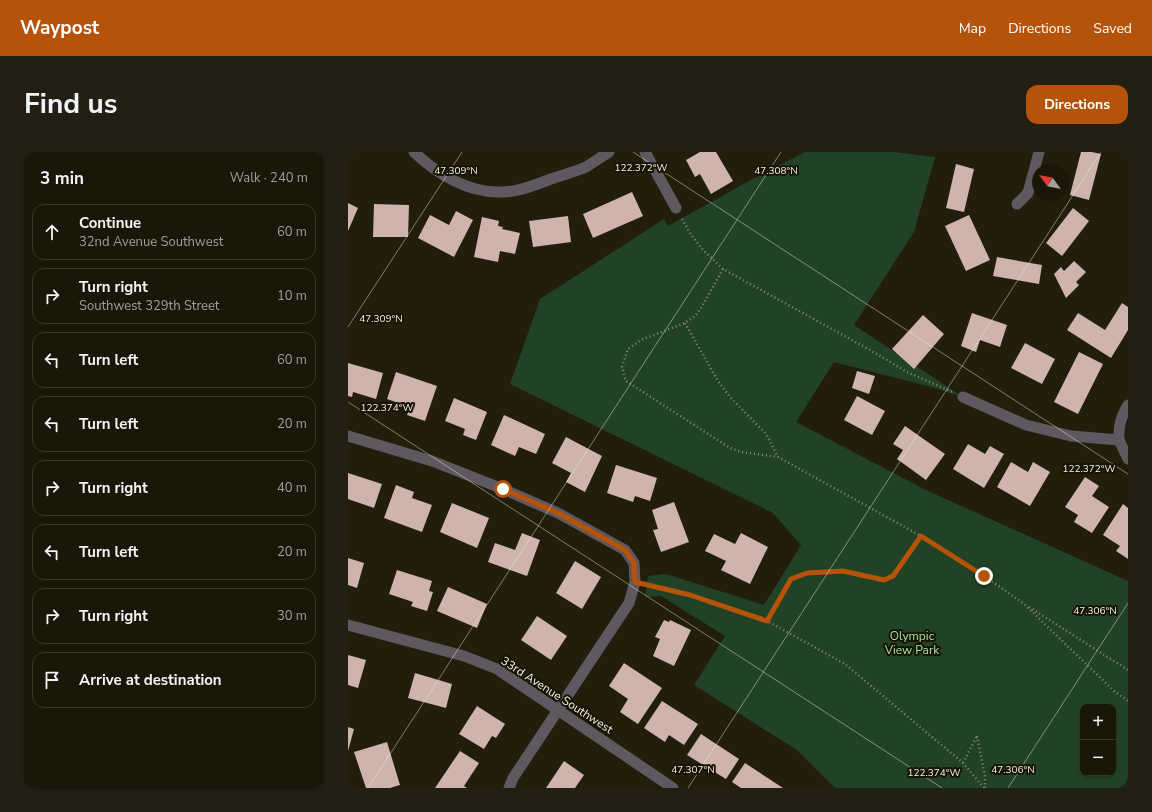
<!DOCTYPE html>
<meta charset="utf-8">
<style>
:root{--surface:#1a1608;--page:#231f12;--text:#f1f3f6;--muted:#9f9f9c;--line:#383529;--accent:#b45309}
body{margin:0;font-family:"Nunito Sans",sans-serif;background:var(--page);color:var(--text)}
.controls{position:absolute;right:12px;bottom:12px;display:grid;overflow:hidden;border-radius:8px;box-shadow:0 1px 3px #0004}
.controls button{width:36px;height:36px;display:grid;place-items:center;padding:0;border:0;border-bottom:1px solid var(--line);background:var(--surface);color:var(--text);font:20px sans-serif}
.compass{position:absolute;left:684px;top:12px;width:36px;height:36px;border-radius:50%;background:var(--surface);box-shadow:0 1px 3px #0004;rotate:303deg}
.stop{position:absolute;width:12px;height:12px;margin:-9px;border:3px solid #b45309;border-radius:50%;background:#fff}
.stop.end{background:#b45309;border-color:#fff;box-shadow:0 1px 4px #0008}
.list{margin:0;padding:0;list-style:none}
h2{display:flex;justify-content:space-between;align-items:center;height:52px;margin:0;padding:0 16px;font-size:17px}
h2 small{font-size:13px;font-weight:400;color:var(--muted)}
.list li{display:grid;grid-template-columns:26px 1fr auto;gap:12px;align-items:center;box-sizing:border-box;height:56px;margin:0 8px 8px;padding:0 8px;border:1px solid var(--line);border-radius:12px}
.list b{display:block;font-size:15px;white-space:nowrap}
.list p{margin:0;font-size:13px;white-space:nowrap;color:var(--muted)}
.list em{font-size:13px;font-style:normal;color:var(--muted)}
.icon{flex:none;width:22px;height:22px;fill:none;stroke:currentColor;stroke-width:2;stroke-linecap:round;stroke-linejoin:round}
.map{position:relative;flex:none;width:780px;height:636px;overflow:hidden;border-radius:12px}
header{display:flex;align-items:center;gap:24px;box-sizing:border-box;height:56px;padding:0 20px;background:var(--accent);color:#fff}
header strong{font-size:19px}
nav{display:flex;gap:22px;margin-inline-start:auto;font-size:14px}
.intro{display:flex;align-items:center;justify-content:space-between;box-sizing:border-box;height:96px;padding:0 24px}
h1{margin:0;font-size:28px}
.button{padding:10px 18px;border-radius:12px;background:var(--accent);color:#fff;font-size:14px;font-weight:700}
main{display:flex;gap:24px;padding:0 24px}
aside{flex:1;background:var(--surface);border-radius:12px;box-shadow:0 1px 3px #0004}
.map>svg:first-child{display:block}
.green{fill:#224225;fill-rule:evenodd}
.building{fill:#ceb4ad}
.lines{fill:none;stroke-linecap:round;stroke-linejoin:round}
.path{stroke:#8e8a7b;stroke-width:2.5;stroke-dasharray:1 3;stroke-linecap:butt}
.minor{stroke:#5e5860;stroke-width:11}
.route{stroke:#b45309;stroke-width:5}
.ticks{fill:none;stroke:#f4f1e5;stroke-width:1;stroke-opacity:0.45}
.labels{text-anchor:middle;stroke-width:4;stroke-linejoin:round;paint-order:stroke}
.park-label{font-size:12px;fill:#a3e1a6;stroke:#181403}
.street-label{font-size:12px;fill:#f4f1e5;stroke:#181403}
.ticks-label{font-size:10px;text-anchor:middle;fill:#f4f1e5;stroke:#181403;stroke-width:4;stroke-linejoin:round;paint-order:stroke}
</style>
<header>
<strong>Waypost</strong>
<nav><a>Map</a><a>Directions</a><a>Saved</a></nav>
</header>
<div class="intro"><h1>Find us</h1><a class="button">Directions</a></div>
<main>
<aside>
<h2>3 min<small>Walk · 240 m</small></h2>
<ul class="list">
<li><svg class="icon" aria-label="ahead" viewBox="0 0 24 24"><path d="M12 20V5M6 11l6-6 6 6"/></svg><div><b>Continue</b><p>32nd Avenue Southwest</p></div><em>60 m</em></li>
<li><svg class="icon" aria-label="right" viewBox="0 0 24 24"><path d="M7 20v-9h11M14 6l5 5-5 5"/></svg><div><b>Turn right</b><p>Southwest 329th Street</p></div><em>10 m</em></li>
<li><svg class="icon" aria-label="left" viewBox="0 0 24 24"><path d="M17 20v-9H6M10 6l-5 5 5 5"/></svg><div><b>Turn left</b></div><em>60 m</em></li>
<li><svg class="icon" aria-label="left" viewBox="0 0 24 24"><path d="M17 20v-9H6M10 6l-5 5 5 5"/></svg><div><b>Turn left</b></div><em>20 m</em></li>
<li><svg class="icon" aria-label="right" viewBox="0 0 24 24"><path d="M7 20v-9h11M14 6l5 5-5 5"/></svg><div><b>Turn right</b></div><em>40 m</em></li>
<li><svg class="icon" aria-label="left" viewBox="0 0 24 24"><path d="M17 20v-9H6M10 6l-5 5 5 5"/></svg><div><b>Turn left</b></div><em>20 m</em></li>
<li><svg class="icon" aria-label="right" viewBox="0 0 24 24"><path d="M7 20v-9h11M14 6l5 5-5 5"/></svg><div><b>Turn right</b></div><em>30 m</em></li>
<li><svg class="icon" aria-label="arrive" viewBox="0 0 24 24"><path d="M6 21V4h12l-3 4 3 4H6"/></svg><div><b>Arrive at destination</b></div></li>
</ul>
</aside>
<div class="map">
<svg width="780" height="636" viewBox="0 0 780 636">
<rect width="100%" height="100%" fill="#221e0b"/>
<path class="green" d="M457,0H546L587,5L566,80L506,173L615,245L587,236L486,210L448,270L580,339L780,429V636H487L449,598L346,533L377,484L313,444L297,445L300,424L318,422L416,453L453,393L425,361L162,232L192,147L316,67L320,74L399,30ZM735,555H765V621H735Z"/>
<g class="building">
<path d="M352,0H368L385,29L363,42L352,22L347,25L338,8Z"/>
<path d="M733,0H744L753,2L741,48L722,43Z"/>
<path d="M608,12L626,17L616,60L598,56Z"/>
<path d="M284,40L295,64L245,86L235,62Z"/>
<path d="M0,51L10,56L0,79Z"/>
<path d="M26,52L61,53L60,85H25Z"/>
<path d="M725,56L741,69L714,104L698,91Z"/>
<path d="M108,59L125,68L106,105L70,86L82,63L101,73Z"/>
<path d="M621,63L642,108L618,119L597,74Z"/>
<path d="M220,64L223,90L185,95L181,69Z"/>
<path d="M134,65L151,69L150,74L155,75L154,77L172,81L167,102L152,99L150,110L126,105Z"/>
<path d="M649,105L694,113L691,132L645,124Z"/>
<path d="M726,109L738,120L728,130L731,133L718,146L706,122L713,115L716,119Z"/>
<path d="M774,151L780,155V178L763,206L719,178L730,161L757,178Z"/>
<path d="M624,161L659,173L652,195L632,188L628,200L613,194Z"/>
<path d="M575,163L596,182L566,217L544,197Z"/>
<path d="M677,191L707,207L694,232L663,216Z"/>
<path d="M731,200L755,212L730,262L706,250Z"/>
<path d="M0,211L35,221L28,247L5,240L4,245L0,244Z"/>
<path d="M509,219L527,224L521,242L504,236Z"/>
<path d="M48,220L89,234L77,269L59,263L62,255L39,247Z"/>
<path d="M509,244L537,259L524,283L496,268Z"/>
<path d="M106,246L139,260L128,288L115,283L117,277L97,269Z"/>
<path d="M156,263L197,282L188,302L171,295L167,304L143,293Z"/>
<path d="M557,274L597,302L578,328L549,307L555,298L545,292Z"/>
<path d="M218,285L254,304L237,340L218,330L223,321L204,311Z"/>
<path d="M620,292L637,302L642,294L656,302L636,336L605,317Z"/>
<path d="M663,310L680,320L685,310L702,320L682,354L649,335Z"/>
<path d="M268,313L309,326L302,349L287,344L285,350L259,341Z"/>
<path d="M0,321L34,332L26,356L0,347Z"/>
<path d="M737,325L751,334L744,344L761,355L744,381L726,370L730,363L717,355Z"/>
<path d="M48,333L66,340L64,346L84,353L74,380L36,366Z"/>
<path d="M326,350L341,390L313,400L305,378L310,377L304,358Z"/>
<path d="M104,351L141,366L129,396L92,380Z"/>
<path d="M775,352L780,356V407L768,399L772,394L755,383Z"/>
<path d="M174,381L192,388L179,424L140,410L147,391L167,398Z"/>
<path d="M393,381L420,395L402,432L373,418L378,409L357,399L366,382L387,392Z"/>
<path d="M0,406L16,411L9,436L0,433Z"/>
<path d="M227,409L253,425L234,457L208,441Z"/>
<path d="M49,418L84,429L81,439L85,440L79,459L63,454L65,450L41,442Z"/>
<path d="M100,435L139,452L129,476L89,459Z"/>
<path d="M189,464L219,484L203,508L173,488Z"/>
<path d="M316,468L321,470L322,468L343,478L326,514L305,504L312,487L307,485Z"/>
<path d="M0,503L18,508L10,536L0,533Z"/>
<path d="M276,511L314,536L290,572L272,560L280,547L261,534Z"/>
<path d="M67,521L104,532L98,556L60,546Z"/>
<path d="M314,549L350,572L336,593L321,583L317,590L296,576Z"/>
<path d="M129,554L157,572L148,586L144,584L136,597L111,582Z"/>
<path d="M0,575L6,577L0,599Z"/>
<path d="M353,582L391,607L378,627L339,603Z"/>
<path d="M39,590L52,633L42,636H18L6,600Z"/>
<path d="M112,599L131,611L116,634L119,636H87Z"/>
<path d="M216,609L236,623L227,636H198Z"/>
<path d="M397,611L435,636H393L384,630Z"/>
</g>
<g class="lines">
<g class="path">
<path d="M334,67L344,84L355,98L375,117L522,198L559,220L604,240"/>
<path d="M375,117L352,158L347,164L337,171L293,188L280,197L274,215L278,229L382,296L394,300L430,305L573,384L636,424L675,451L766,539L780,549"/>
<path d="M337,171L370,229L382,245L417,281L422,289L430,305"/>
<path d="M299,433L342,443L419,469L497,512L615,611L636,636"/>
<path d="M681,455L780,518"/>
<path d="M419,469L443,427L459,421L495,419L536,428L545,424L573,384"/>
<path d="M629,584L637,624V636"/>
<path d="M615,611L629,584"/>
</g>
<g class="minor">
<path d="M66,0C89,22 120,41 153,40C170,40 187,33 203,27C214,23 227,20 238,15C246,10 253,5 261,0"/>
<path d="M297,0L328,56"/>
<path d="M669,52L680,41L691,0"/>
<path d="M615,245L678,273L723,284L771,288L780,307"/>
<path d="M0,284L84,309L155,337L210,361L277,398L286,411L287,430L281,451L165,626L161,636"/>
<path d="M771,288C770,274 773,265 780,253"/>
<path d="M0,473L116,504L149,517L325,636"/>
</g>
</g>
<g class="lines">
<path class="route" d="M155,337L210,361L277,398L286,411L287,430L342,443L419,469L443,427L459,421L495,419L536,428L545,424L573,384L636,424"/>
</g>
<path class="ticks" d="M285,0L780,322M0,175L114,0M0,250L594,636M20,636L433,0M340,636L753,0M660,636L780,451"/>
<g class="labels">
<g class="park-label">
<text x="564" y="488">Olympic<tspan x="564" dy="14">View Park</tspan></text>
</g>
<g class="street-label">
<text transform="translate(209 543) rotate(33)" y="4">33rd Avenue Southwest</text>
</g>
</g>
<g class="ticks-label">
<text x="293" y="19">122.372°W</text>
<text x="108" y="22">47.309°N</text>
<text x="428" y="22">47.308°N</text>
<text x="33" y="170">47.309°N</text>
<text x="39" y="259">122.374°W</text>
<text x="741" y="320">122.372°W</text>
<text x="747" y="462">47.306°N</text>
<text x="345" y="621">47.307°N</text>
<text x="665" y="621">47.306°N</text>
<text x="586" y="624">122.374°W</text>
</g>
</svg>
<div class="controls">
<button>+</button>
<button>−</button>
</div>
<svg class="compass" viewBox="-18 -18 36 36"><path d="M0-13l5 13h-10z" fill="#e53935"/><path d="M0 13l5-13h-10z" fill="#9f9f9c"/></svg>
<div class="stop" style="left:155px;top:337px"></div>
<div class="stop end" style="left:636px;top:424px"></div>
</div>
</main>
